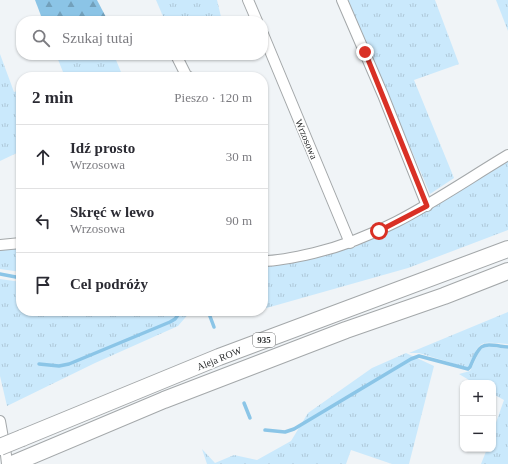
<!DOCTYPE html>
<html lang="pl">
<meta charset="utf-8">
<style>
:root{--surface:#fff;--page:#f2f2f3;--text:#2b2b33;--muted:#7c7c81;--line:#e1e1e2}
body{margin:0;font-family:"Times New Roman",serif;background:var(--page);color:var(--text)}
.controls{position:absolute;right:12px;bottom:12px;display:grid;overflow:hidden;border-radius:8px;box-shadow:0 1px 3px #0004}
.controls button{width:36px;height:36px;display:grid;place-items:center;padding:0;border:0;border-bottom:1px solid var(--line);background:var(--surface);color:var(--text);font:20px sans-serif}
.stop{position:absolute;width:12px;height:12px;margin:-9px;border:3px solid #d93025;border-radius:50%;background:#fff}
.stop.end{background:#d93025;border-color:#fff;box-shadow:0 1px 4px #0008}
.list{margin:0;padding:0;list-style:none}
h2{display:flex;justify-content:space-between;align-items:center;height:52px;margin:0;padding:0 16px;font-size:17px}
h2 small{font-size:13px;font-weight:400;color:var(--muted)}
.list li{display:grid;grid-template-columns:26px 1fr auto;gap:12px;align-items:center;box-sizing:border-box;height:64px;padding:0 16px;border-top:1px solid var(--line)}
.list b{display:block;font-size:15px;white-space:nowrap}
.list p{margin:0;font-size:13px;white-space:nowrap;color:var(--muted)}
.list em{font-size:13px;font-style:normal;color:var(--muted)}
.icon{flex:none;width:22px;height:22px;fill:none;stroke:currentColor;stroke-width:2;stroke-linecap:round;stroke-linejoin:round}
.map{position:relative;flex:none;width:508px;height:464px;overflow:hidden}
.search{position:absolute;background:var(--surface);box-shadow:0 1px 3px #0004;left:16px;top:16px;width:252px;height:44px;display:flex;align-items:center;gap:10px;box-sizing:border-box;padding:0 14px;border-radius:16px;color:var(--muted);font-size:15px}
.panel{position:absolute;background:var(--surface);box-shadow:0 1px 3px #0004;left:16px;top:72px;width:252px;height:244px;border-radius:16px}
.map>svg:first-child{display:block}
.grass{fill:url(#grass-tufts)}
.forest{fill:url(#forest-firs)}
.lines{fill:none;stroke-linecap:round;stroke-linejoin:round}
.stream{stroke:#8bc5e7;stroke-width:3.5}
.minor-casing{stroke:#a4a8aa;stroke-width:12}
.primary-casing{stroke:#a4a8aa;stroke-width:18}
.minor{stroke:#fff;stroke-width:10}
.primary{stroke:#fff;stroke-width:16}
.primary-bridge-casing{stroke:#a4a8aa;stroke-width:18;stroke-linecap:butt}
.primary-bridge{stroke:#fff;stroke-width:16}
.route{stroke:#d93025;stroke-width:5}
.labels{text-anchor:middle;stroke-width:3;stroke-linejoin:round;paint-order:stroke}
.shield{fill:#fff;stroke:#6b6c6d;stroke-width:1}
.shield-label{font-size:9px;font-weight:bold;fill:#2b2d2e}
.street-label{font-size:10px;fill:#2b2d2e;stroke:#fff}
</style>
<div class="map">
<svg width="508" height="464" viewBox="0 0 508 464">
<defs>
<pattern id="grass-tufts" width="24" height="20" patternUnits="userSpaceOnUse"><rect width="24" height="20" fill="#cae9fc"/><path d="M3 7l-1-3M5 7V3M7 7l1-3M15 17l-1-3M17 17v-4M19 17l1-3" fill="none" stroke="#aec8d8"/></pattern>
<pattern id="forest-firs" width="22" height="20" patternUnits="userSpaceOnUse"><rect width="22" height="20" fill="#8bc4e6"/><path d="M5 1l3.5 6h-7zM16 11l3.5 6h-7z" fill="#72a0bb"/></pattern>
</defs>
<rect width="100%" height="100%" fill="#f0f4f7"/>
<g class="grass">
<path d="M156,0H217L222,21H165Z"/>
<path d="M348,0H435L459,64L414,80L454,178L430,194Z"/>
<path d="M496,0H508V31Z"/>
<path d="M0,54L14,92L21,90V151L0,161Z"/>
<path d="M61,55H114L123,77H65L57,57Z"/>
<path d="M508,161V230L408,268L263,309V264H279L355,247L424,212Z"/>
<path d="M21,248V272L0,269V250Z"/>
<path d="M0,279L21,282V311H191L178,326L95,363L7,406L0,376Z"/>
<path d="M508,312V344C477,342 482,339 468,367H465L419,353H409Z"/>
<path d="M486,346L508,349V464H481L487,449H493V431L504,400L493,394V383H474L459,374L470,371L480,350Z"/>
<path d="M406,353L434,366L409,464H392L351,450L346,464H207L202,449L215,463L234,455L257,460L291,441L308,413L372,368Z"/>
</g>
<path class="forest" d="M35,0H97L108,21H43Z"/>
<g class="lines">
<g class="stream">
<path d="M0,274L21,278"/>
<path d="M208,311L214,327"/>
<path d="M39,364L59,366L69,364L170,322L175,319L181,311"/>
<path d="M244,403L250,418"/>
<path d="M265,430L285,432L294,429L411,359L419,356L468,369L470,367C481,341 481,344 508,347"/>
</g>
<defs>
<g id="minor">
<path d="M248,0L257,21"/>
<path d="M342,0L383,95L427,206"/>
<path d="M263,34L350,243"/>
<path d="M176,55L186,75L189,77"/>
<path d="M0,245L21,243"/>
<path d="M263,261C280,261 297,257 314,253C389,235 443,194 508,155"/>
<path d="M0,421L6,455L7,464"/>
</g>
<g id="primary">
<path d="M22,438L219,357L508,249"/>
<path d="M12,464L164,400L346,330L444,296L508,271"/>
</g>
</defs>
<use href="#minor" class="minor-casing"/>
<use href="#primary" class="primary-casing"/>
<use href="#minor" class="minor"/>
<use href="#primary" class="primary"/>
<defs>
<path id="primary-bridge" d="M0,447L22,438"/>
</defs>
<use href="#primary-bridge" class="primary-bridge-casing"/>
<use href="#primary-bridge" class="primary-bridge"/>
</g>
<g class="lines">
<path class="route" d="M365,52L427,206L379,231"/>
</g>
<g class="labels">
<rect class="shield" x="253" y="333" width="22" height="14" rx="3"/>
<g class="shield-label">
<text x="264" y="343">935</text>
</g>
<g class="street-label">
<text transform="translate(307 139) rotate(67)" y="4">Wrzosowa</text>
<text transform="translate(219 358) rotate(-22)" y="4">Aleja ROW</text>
</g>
</g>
</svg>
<div class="controls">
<button>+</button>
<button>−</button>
</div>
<div class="stop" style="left:379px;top:231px"></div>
<div class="stop end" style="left:365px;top:52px"></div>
<div class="search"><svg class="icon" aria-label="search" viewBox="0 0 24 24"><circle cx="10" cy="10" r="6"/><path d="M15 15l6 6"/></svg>Szukaj tutaj</div>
<section class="panel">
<h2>2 min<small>Pieszo · 120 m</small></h2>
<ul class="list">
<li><svg class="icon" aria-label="ahead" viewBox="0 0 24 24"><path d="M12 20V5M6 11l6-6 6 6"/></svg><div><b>Idź prosto</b><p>Wrzosowa</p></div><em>30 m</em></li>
<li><svg class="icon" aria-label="left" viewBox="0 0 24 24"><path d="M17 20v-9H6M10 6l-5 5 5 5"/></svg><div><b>Skręć w lewo</b><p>Wrzosowa</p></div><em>90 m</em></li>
<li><svg class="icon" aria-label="arrive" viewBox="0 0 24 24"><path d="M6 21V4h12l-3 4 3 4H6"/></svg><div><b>Cel podróży</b></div></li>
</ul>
</section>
</div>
